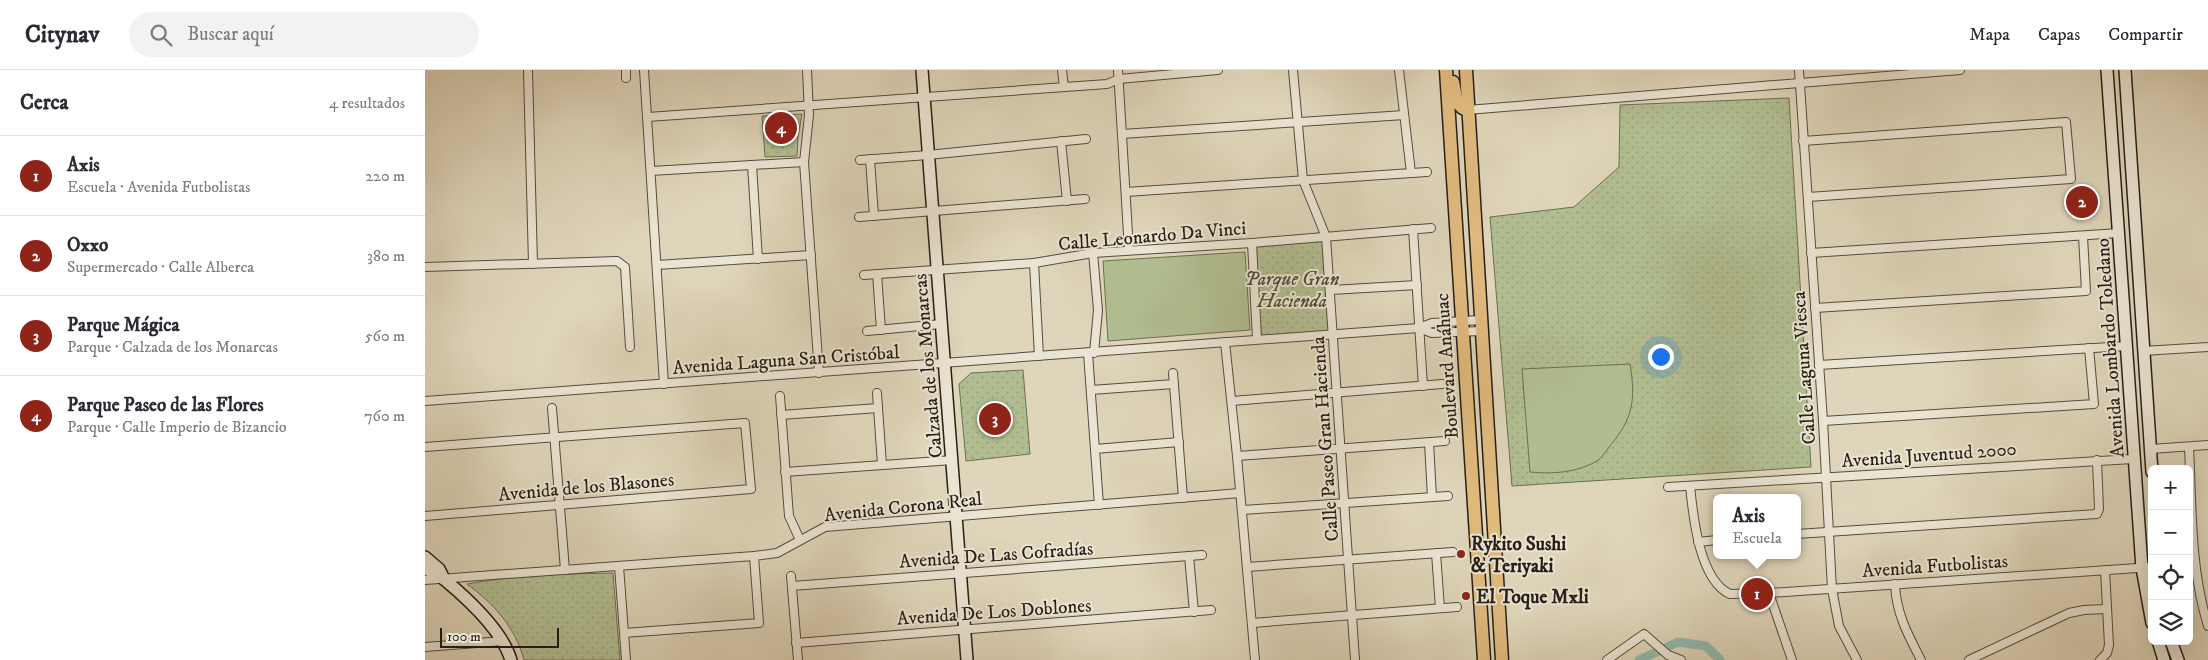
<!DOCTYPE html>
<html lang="es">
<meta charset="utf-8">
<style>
:root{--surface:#fff;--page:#f2f2f3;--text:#2b2b33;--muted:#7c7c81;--line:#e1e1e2;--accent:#8f2418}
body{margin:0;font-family:"IM FELL DW Pica",serif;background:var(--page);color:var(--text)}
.controls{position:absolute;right:15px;bottom:15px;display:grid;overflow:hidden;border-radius:8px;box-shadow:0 5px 20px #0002}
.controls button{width:45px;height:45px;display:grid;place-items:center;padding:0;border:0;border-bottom:1px solid var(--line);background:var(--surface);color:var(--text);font:25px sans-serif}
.scale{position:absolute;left:15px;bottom:12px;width:119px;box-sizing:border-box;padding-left:5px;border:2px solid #271f16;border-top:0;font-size:14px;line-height:18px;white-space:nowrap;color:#271f16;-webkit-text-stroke:4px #eae4d2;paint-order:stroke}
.you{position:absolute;left:1235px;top:286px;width:18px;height:18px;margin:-12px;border:4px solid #fff;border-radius:50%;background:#1a73e8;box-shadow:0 0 0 8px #1a73e833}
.badge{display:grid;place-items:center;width:32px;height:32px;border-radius:50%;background:var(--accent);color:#fff;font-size:16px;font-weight:700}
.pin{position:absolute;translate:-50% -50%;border:2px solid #fff;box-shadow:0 1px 5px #0006}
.popup{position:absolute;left:1288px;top:424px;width:88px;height:65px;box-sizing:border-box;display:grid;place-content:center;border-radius:8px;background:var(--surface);filter:drop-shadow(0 1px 4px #0005);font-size:16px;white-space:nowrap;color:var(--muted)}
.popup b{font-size:19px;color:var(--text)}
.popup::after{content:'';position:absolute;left:50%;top:100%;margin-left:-10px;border:10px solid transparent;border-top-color:var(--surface)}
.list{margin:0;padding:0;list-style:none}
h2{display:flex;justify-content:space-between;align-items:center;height:65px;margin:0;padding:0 20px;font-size:21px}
h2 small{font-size:16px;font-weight:400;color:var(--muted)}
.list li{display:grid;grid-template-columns:32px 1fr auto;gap:15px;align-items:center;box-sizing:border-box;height:80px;padding:0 20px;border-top:1px solid var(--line)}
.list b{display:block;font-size:19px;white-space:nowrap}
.list p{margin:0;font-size:16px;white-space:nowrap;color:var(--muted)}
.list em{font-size:16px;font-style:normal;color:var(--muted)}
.icon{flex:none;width:28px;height:28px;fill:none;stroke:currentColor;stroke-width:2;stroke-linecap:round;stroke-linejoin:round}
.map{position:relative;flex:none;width:1783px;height:590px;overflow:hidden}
header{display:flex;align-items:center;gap:30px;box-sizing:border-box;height:70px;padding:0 25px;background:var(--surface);border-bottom:1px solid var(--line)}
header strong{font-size:24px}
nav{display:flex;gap:28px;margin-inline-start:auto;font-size:18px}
.search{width:350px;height:45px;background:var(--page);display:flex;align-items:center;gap:12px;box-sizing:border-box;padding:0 18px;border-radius:28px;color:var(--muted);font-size:19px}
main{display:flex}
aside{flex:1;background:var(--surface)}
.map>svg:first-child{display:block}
.park{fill:url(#park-dots);stroke:#6c6e53}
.garden{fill:#b1bd90;stroke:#6c6e53}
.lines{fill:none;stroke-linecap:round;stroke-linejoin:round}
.canal{stroke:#93b9af;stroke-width:9}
.street-casing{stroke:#554c3f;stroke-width:10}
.secondary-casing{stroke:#271f16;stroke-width:14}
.primary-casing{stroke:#271f16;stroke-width:15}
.street{stroke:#eae4d2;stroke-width:8}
.secondary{stroke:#eae4d2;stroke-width:11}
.primary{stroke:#e0ba7d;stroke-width:12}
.poi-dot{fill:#8f2418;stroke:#eae4d2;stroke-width:2}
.labels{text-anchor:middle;stroke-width:4;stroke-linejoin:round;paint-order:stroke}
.street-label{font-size:19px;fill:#271f16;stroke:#eae4d2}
.park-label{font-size:19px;font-style:italic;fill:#504e3b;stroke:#eae4d2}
.poi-label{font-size:19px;font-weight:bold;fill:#271f16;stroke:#eae4d2;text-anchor:start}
</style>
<header>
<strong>Citynav</strong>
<div class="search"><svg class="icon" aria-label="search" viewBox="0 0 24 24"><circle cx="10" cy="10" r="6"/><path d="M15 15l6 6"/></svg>Buscar aquí</div>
<nav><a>Mapa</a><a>Capas</a><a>Compartir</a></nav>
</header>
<main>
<aside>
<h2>Cerca<small>4 resultados</small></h2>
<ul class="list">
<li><span class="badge">1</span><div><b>Axis</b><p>Escuela · Avenida Futbolistas</p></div><em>220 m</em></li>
<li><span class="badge">2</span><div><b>Oxxo</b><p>Supermercado · Calle Alberca</p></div><em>380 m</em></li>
<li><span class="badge">3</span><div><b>Parque Mágica</b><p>Parque · Calzada de los Monarcas</p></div><em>560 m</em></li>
<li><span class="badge">4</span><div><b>Parque Paseo de las Flores</b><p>Parque · Calle Imperio de Bizancio</p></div><em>760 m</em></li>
</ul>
</aside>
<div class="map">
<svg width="1783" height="590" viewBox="0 0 1783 590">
<defs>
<pattern id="park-dots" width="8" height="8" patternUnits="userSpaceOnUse" patternTransform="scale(1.25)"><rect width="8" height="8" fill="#b1bd90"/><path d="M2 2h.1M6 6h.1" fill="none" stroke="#98a27b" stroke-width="1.8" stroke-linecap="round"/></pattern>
</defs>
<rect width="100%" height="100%" fill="#dfd5ba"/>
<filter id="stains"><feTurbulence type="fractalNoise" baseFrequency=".004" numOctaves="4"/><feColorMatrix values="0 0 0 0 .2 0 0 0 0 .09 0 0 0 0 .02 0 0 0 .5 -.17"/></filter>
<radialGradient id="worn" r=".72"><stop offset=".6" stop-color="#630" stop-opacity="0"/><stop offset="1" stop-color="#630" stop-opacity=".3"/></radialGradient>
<g class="park">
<path d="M1364,28L1386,397L1087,416L1065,147L1149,137L1194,97L1195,35Z"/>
<path d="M377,44L373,67L372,86L340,87L337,46Z"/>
<path d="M898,170L905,261L836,266L829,177Z"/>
<path d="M598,300L605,384L541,391L534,314L546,303Z"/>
<path d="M188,503L195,590H99C91,558 68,533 42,514C90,505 140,504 188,503Z"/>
</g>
<g class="garden">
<path d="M820,182L825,260L683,271L678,191Z"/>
<path d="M1205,294C1211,330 1208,348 1185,376C1181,381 1177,388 1172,391C1151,403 1128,404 1105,402L1097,299Z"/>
</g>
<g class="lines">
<path class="canal" d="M1214,590L1253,572L1281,576L1295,590"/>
<defs>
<g id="street">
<path d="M103,0L108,194"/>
<path d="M201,0V8"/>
<path d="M219,0L239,314"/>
<path d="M382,0L384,45L379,92L394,303"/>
<path d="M637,0L639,17"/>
<path d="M693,0L704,180"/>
<path d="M868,0L878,110L901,167L930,590"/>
<path d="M974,0L986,103"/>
<path d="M1374,0L1398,351L1407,519L1414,556L1432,590"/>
<path d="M1042,40L1535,0"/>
<path d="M223,47L682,14L694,9L793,0"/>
<path d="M697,64L979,45"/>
<path d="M636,71L642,131"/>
<path d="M1378,71L1641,52L1646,109L1383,127"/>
<path d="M445,89L449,146"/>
<path d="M435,90L503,85L661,69"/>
<path d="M327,95L333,189"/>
<path d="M226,101L379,92"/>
<path d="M701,122L1002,102"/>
<path d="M434,147L660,129"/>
<path d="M988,159L998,316"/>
<path d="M827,173L832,269"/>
<path d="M668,183L673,240L669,283"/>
<path d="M1386,183L1694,163"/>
<path d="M609,193L614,286"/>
<path d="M232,195L386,185"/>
<path d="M0,197L192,191L200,197L205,277"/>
<path d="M452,204L456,260"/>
<path d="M439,205L609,193L668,183L827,173L1006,158"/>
<path d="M906,220L992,215"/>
<path d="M1390,238L1661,221L1658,166"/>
<path d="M994,258L1007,263L1056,261"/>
<path d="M442,261L516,254"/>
<path d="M800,272L812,386L830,590"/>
<path d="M1718,281L1783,277"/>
<path d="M663,283L674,435"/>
<path d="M1394,295L1702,276"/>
<path d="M748,303L758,428"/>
<path d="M666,320L749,314"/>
<path d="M452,323L457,395"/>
<path d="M355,326L364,446L375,470"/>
<path d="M0,331C331,308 662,281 994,258L1007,253L1055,250"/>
<path d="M807,331L1017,314"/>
<path d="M127,338L140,500"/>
<path d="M356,345L453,338"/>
<path d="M1398,351L1669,334L1664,278"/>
<path d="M1004,372L1007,427"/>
<path d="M0,377L320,353L326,419L0,446"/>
<path d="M1764,377C1767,436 1765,498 1783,556"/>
<path d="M670,379L754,372"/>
<path d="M1726,379L1783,375"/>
<path d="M812,386L1020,371"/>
<path d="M360,402L528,390"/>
<path d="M1265,416C1268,445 1274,510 1305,524L1344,523L1727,497"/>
<path d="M1243,417L1708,389"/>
<path d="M818,440L1023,426"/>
<path d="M1372,464L1672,444L1674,439L1672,390"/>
<path d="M1273,472L1292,470"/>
<path d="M1011,483L1015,538"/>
<path d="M764,486L769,542"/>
<path d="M194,496L201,590"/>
<path d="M822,497L1028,482"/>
<path d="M366,506L373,590"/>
<path d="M0,510L329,486L352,483L400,457L815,423"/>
<path d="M1470,514C1471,543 1483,565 1496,590"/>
<path d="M367,516L777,485"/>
<path d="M1344,523L1367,590"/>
<path d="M827,553L1032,537"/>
<path d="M199,563L334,553L329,486"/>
<path d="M371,573L786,540"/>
<path d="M0,577L78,571"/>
<path d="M1182,590L1219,564L1243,585L1256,590"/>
<path d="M1544,590L1644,543L1659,540L1681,539"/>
<path d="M1675,590L1682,583L1684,575L1680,500"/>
</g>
<g id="secondary">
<path d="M497,0L542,590"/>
<path d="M1682,0L1717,498L1727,553"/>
<path d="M1700,0L1727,402"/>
<path d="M0,487L14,499L19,509"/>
<path d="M0,498C6,503 14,505 20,510C44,530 77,560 86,590"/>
<path d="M1733,571L1739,590"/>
<path d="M1746,571L1753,590"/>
</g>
<g id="primary">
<path d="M1021,0L1059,590"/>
<path d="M1041,0L1077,590"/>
<path d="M1028,12C1031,23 1029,36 1042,40"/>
</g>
</defs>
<use href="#street" class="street-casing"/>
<use href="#secondary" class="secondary-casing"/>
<use href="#primary" class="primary-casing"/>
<use href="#street" class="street"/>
<use href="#secondary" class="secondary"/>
<use href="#primary" class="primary"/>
</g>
<g class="poi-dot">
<circle cx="1036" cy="484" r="5"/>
<circle cx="1041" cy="526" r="5"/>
</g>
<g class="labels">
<g class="street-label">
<text transform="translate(727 165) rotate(-5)" y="7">Calle Leonardo Da Vinci</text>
<text transform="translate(1684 278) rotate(-94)" y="7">Avenida Lombardo Toledano</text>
<text transform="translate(361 289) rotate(-4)" y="7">Avenida Laguna San Cristóbal</text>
<text transform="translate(502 296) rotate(-95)" y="7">Calzada de los Monarcas</text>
<text transform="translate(1021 296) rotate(-94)" y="7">Boulevard Anáhuac</text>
<text transform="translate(1378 298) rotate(-94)" y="7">Calle Laguna Viesca</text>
<text transform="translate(899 369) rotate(-94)" y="7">Calle Paseo Gran Hacienda</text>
<text transform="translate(1504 384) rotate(-4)" y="7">Avenida Juventud 2000</text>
<text transform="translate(161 416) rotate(-5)" y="7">Avenida de los Blasones</text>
<text transform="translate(478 436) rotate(-6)" y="7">Avenida Corona Real</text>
<text transform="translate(571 484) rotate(-4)" y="7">Avenida De Las Cofradías</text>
<text transform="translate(1510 495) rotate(-4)" y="7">Avenida Futbolistas</text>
<text transform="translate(569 541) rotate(-4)" y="7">Avenida De Los Doblones</text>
</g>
<g class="park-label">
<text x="867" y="215">Parque Gran<tspan x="867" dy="22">Hacienda</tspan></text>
</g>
<g class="poi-label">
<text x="1046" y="480">Rykito Sushi<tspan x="1046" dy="22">&amp; Teriyaki</tspan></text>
<text x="1051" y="533">El Toque Mxli</text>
</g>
</g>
<rect width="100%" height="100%" filter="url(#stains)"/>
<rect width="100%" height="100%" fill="url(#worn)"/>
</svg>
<div class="controls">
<button>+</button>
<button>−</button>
<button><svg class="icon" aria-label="locate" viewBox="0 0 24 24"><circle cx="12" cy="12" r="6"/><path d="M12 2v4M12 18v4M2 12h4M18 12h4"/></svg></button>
<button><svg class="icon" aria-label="layers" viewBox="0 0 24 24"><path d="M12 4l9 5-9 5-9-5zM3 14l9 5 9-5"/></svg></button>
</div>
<div class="scale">100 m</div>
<div class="you"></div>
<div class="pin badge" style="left:1332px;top:524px">1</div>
<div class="popup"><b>Axis</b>Escuela</div>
<div class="pin badge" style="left:1657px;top:132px">2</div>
<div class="pin badge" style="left:570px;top:349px">3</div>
<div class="pin badge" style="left:356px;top:58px">4</div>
</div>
</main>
